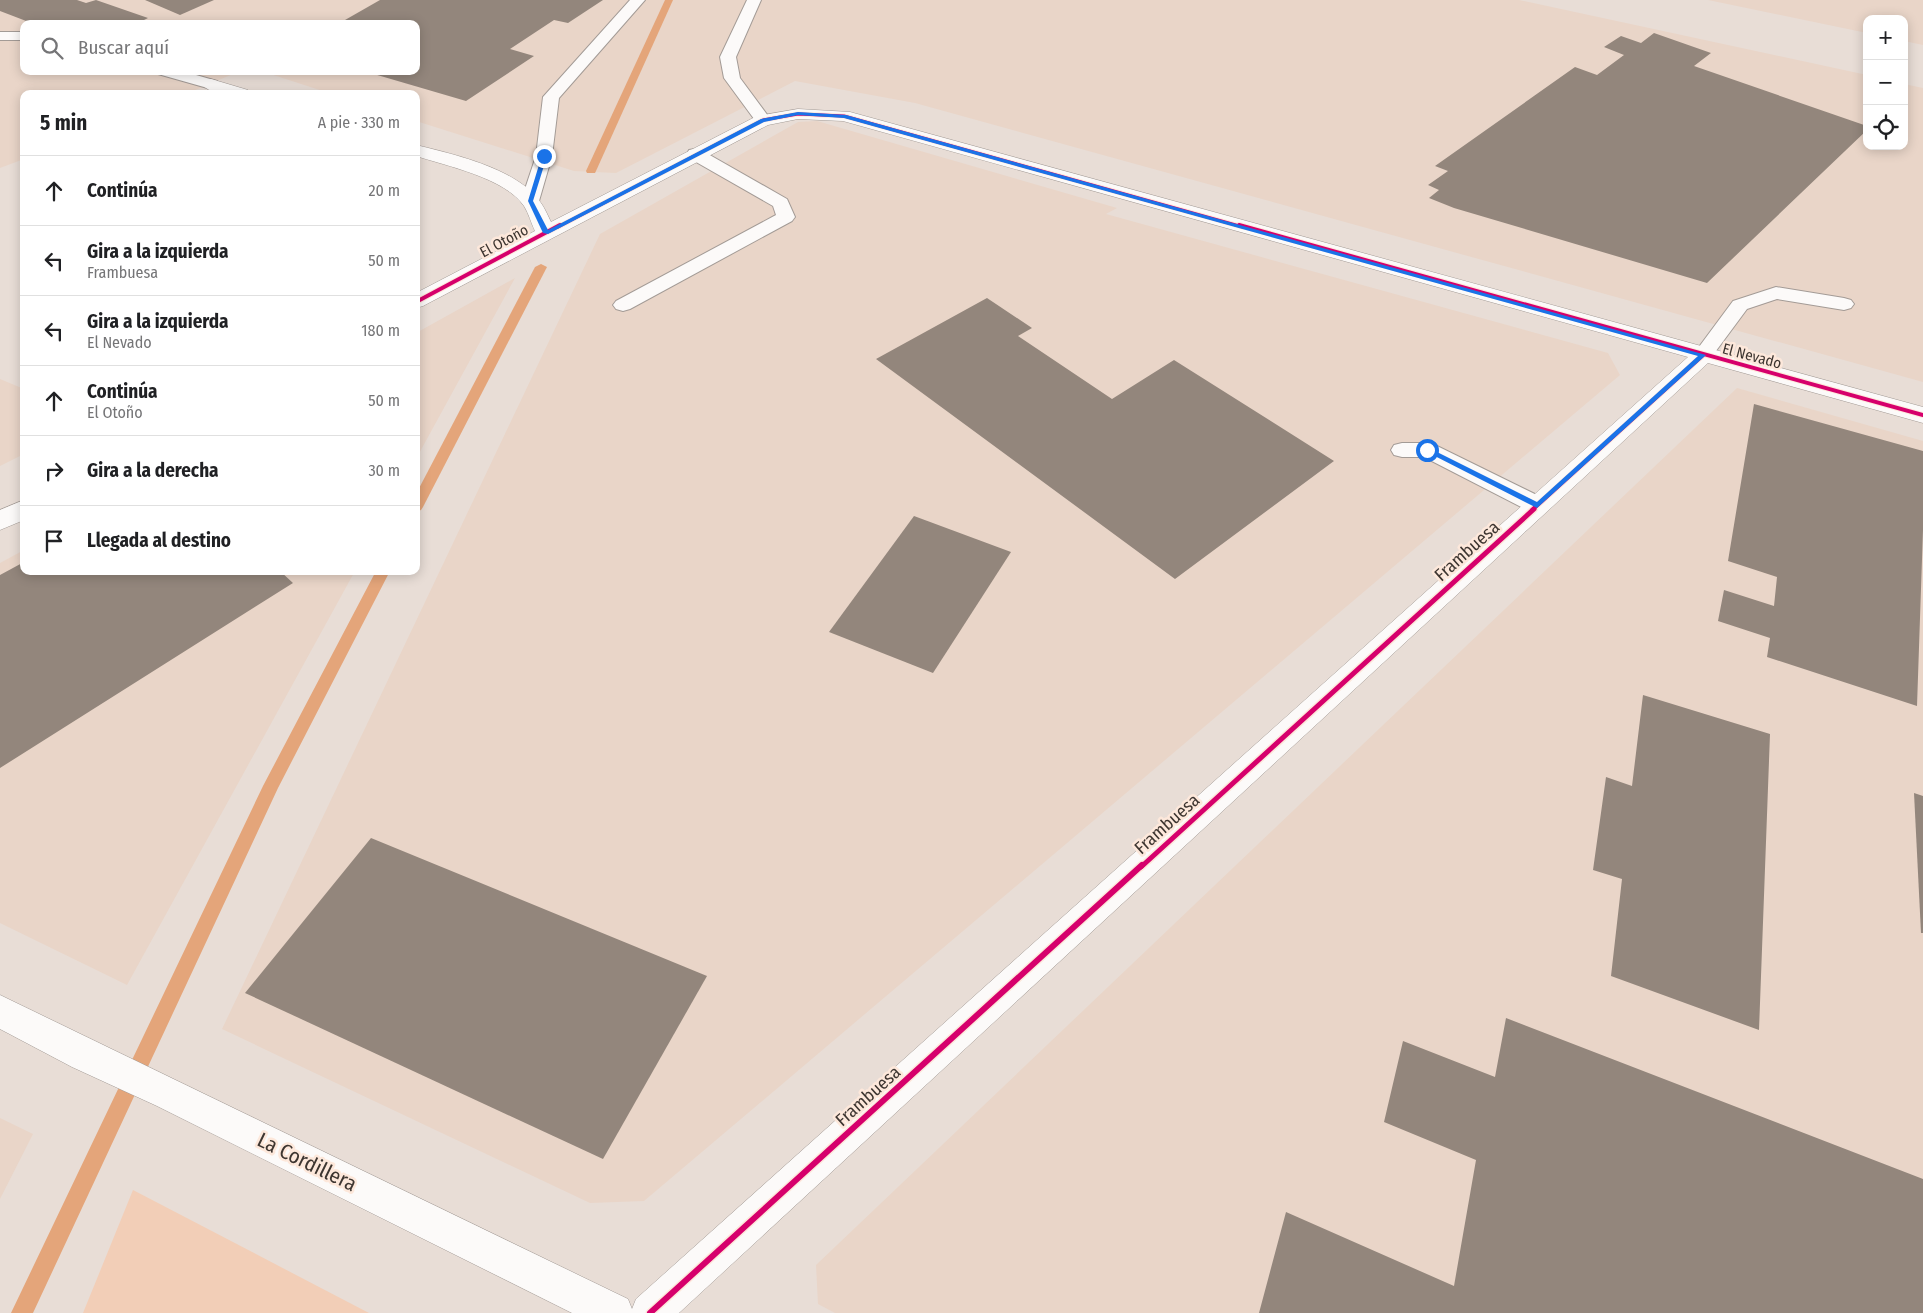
<!DOCTYPE html>
<html lang="es">
<meta charset="utf-8">
<style>
:root{--surface:#fff;--page:#f6f6f6;--text:#202124;--muted:#757577;--line:#e0e0e0}
body{margin:0;font-family:"Fira Sans Condensed",sans-serif;background:var(--page);color:var(--text)}
.controls{position:absolute;right:15px;top:15px;display:grid;overflow:hidden;border-radius:10px;box-shadow:0 2px 12px #0003}
.controls button{width:45px;height:45px;display:grid;place-items:center;padding:0;border:0;border-bottom:1px solid var(--line);background:var(--surface);color:var(--text);font:25px sans-serif}
.stop{position:absolute;width:15px;height:15px;margin:-11px;border:4px solid #1a73e8;border-radius:50%;background:#fff}
.stop.end{background:#1a73e8;border-color:#fff;box-shadow:0 1px 5px #0008}
.list{margin:0;padding:0;list-style:none}
h2{display:flex;justify-content:space-between;align-items:center;height:65px;margin:0;padding:0 20px;font-size:21px}
h2 small{font-size:16px;font-weight:400;color:var(--muted)}
.list li{display:grid;grid-template-columns:32px 1fr auto;gap:15px;align-items:center;box-sizing:border-box;height:70px;padding:0 20px;border-top:1px solid var(--line)}
.list b{display:block;font-size:19px;white-space:nowrap}
.list p{margin:0;font-size:16px;white-space:nowrap;color:var(--muted)}
.list em{font-size:16px;font-style:normal;color:var(--muted)}
.icon{flex:none;width:28px;height:28px;fill:none;stroke:currentColor;stroke-width:2;stroke-linecap:round;stroke-linejoin:round}
.map{position:relative;flex:none;width:1923px;height:1313px;overflow:hidden}
.search{position:absolute;background:var(--surface);box-shadow:0 2px 12px #0003;left:20px;top:20px;width:400px;height:55px;display:flex;align-items:center;gap:12px;box-sizing:border-box;padding:0 18px;border-radius:10px;color:var(--muted);font-size:19px}
.panel{position:absolute;background:var(--surface);box-shadow:0 2px 12px #0003;left:20px;top:90px;width:400px;height:485px;border-radius:10px}
.map>svg:first-child{display:block}
.built{fill:#e9d5c8}
.green{fill:#f2ceb7}
.lines{fill:none;stroke-linecap:round;stroke-linejoin:round}
.stream{fill:#e4a57a;fill-rule:evenodd}
.building{fill:#93867c}
.lane-casing{stroke:#a39b96;stroke-width:2}
.street-casing{stroke:#a39b96;stroke-width:1}
.lane{fill:#fcfaf9;fill-rule:evenodd}
.street{fill:#fcfaf9;fill-rule:evenodd}
.cycleway-far3-casing{stroke:#fde8db;stroke-width:5}
.cycleway-far2-casing{stroke:#fde8db;stroke-width:6}
.cycleway-far1-casing{stroke:#fde8db;stroke-width:8}
.cycleway-casing{stroke:#fde8db;stroke-width:9}
.cycleway-far3{stroke:#d6006c;stroke-width:3}
.cycleway-far2{stroke:#d6006c;stroke-width:4}
.cycleway-far1{stroke:#d6006c;stroke-width:5}
.cycleway{stroke:#d6006c;stroke-width:6}
.route{fill:#1a73e8}
.labels{text-anchor:middle;stroke-width:5;stroke-linejoin:round;paint-order:stroke}
.far-street-label{font-size:15px;fill:#3d3530;stroke:#fde8db}
.street-label{font-size:18px;fill:#3d3530;stroke:#fde8db}
.near-street-label{font-size:21px;fill:#3d3530;stroke:#fde8db}
</style>
<div class="map">
<svg width="1923" height="1313" viewBox="0 0 1923 1313">
<rect width="100%" height="100%" fill="#e8ddd6"/>
<g class="built">
<path d="M0,0H1519L1867,75V146H1904V84L1923,88V382L915,103L795,81L616,173L574,171L416,121V94H332L261,71H416V24H24V71H240L186,94H24V159L0,168Z"/>
<path d="M1708,0H1923V45L1904,41V19H1867V33Z"/>
<path d="M817,121L1117,208L1106,214L1608,353L1620,375L644,1201L590,1203L222,1029L600,234L798,122Z"/>
<path d="M515,278L416,459V333Z"/>
<path d="M0,379L24,389V454L0,466Z"/>
<path d="M1737,388L1923,441V1313H835L818,1304L816,1265Z"/>
<path d="M24,550V571H355L127,985L0,923V563Z"/>
<path d="M0,1118L33,1134L0,1199Z"/>
</g>
<path class="green" d="M133,1190L369,1313H83Z"/>
<g class="lines">
<g class="stream">
<path d="M665,0H673L596,171L595,173H587L586,171Z"/>
<path d="M541,264L547,267L423,507L421,510L416,512V494L535,267Z"/>
<path d="M376,571H390L278,788L33,1313H11L263,786Z"/>
</g>
</g>
<g class="building">
<path d="M0,0H77L86,3L96,0L148,18L136,24H34L0,11Z"/>
<path d="M145,0H214L180,15Z"/>
<path d="M380,0H603L568,23L554,20L510,49L534,56L466,101L367,72L416,71V24H338Z"/>
<path d="M1654,33L1711,53L1694,66L1867,126V130L1707,283L1454,208L1429,198L1439,190L1428,185L1448,171L1435,166L1575,67L1597,75L1624,55L1604,47L1621,36L1641,43Z"/>
<path d="M987,298L1032,328L1018,336L1112,399L1174,360L1334,461L1175,579L876,359Z"/>
<path d="M1754,404L1923,451V530L1917,706L1767,657L1770,638L1718,621L1724,590L1774,606L1777,577L1728,561Z"/>
<path d="M914,516L1011,552L933,673L829,632Z"/>
<path d="M24,562V571H280L293,583L0,768V575Z"/>
<path d="M1643,695L1770,734L1759,1030L1611,976L1622,879L1593,870L1606,777L1632,786Z"/>
<path d="M1914,793L1923,796V933H1921Z"/>
<path d="M371,838L707,976L603,1159L245,993Z"/>
<path d="M1506,1018L1923,1179V1313H1259L1286,1212L1454,1286L1476,1160L1384,1122L1403,1041L1495,1077Z"/>
</g>
<g class="lines">
<defs>
<g id="lane">
<path d="M630,0H645L559,98L552,156L539,201L536,205L530,206L524,205L521,201L536,156L543,97Z"/>
<path d="M747,0H761L736,57L740,78L771,120L769,123H757L724,78L720,57Z"/>
<rect x="0" y="32" width="24" height="8"/>
<path d="M155,71H182L217,81L219,84L217,87L211,89L158,74Z"/>
<path d="M695,149L701,150L787,199L795,217L792,221L630,309L623,311L616,309L613,305L616,301L776,215L773,206L689,158L687,154L689,150Z"/>
<path d="M1776,287L1844,298L1851,300L1854,304L1851,308L1844,310L1777,299L1747,309L1710,359L1703,361L1696,359L1693,355L1733,301Z"/>
<path d="M1402,443H1427L1435,445L1545,499L1548,505L1545,511L1537,513L1529,511L1424,457H1402L1394,455L1391,450L1394,445Z"/>
</g>
<g id="street">
<path d="M211,79L248,90L251,94C237,94 211,97 202,84L205,80Z"/>
<path d="M798,109L850,112L1923,407V423L1708,363L679,1313H572L157,1106L72,1067L0,1029V995L628,1299L632,1309L636,1299L1688,357L843,121L798,119L768,125L423,306L416,308V293L535,231C531,223 529,214 524,206C505,178 447,166 416,156V145C453,154 514,168 538,199C544,206 547,214 551,222L757,116Z"/>
<path d="M24,500V520L0,530V510Z"/>
</g>
</defs>
<use href="#lane" class="lane-casing"/>
<use href="#street" class="street-casing"/>
<use href="#lane" class="lane"/>
<use href="#street" class="street"/>
<defs>
<path id="cycleway-far3" d="M558,227L763,120L798,114L844,116L1243,227"/>
<g id="cycleway-far2">
<path d="M1239,225L1923,415"/>
<path d="M416,302L560,225"/>
<path d="M1532,510L1703,355"/>
</g>
<path id="cycleway-far1" d="M1141,867L1534,509"/>
<path id="cycleway" d="M650,1313L1142,865"/>
</defs>
<use href="#cycleway-far3" class="cycleway-far3-casing"/>
<use href="#cycleway-far2" class="cycleway-far2-casing"/>
<use href="#cycleway-far1" class="cycleway-far1-casing"/>
<use href="#cycleway" class="cycleway-casing"/>
<use href="#cycleway-far3" class="cycleway-far3"/>
<use href="#cycleway-far2" class="cycleway-far2"/>
<use href="#cycleway-far1" class="cycleway-far1"/>
<use href="#cycleway" class="cycleway"/>
</g>
<path class="route" d="M798,112L846,115L1706,355L1537,508L1423,450L1429,448L1537,502L1698,356L844,118L798,115L764,122L548,234L543,233L528,201L542,155L547,156L533,201L548,230L761,119Z"/>
<g class="labels">
<g class="far-street-label">
<text transform="translate(504 241) rotate(-28)" y="5">El Otoño</text>
<text transform="translate(1752 356) rotate(15)" y="5">El Nevado</text>
</g>
<g class="street-label">
<text transform="translate(1467 551) rotate(-42)" y="6">Frambuesa</text>
<text transform="translate(1167 824) rotate(-42)" y="6">Frambuesa</text>
<text transform="translate(868 1096) rotate(-42)" y="6">Frambuesa</text>
</g>
<g class="near-street-label">
<text transform="translate(307 1162) rotate(26)" y="7">La Cordillera</text>
</g>
</g>
</svg>
<div class="controls">
<button>+</button>
<button>−</button>
<button><svg class="icon" aria-label="locate" viewBox="0 0 24 24"><circle cx="12" cy="12" r="6"/><path d="M12 2v4M12 18v4M2 12h4M18 12h4"/></svg></button>
</div>
<div class="stop" style="left:1427px;top:450px"></div>
<div class="stop end" style="left:544px;top:156px"></div>
<div class="search"><svg class="icon" aria-label="search" viewBox="0 0 24 24"><circle cx="10" cy="10" r="6"/><path d="M15 15l6 6"/></svg>Buscar aquí</div>
<section class="panel">
<h2>5 min<small>A pie · 330 m</small></h2>
<ul class="list">
<li><svg class="icon" aria-label="ahead" viewBox="0 0 24 24"><path d="M12 20V5M6 11l6-6 6 6"/></svg><div><b>Continúa</b></div><em>20 m</em></li>
<li><svg class="icon" aria-label="left" viewBox="0 0 24 24"><path d="M17 20v-9H6M10 6l-5 5 5 5"/></svg><div><b>Gira a la izquierda</b><p>Frambuesa</p></div><em>50 m</em></li>
<li><svg class="icon" aria-label="left" viewBox="0 0 24 24"><path d="M17 20v-9H6M10 6l-5 5 5 5"/></svg><div><b>Gira a la izquierda</b><p>El Nevado</p></div><em>180 m</em></li>
<li><svg class="icon" aria-label="ahead" viewBox="0 0 24 24"><path d="M12 20V5M6 11l6-6 6 6"/></svg><div><b>Continúa</b><p>El Otoño</p></div><em>50 m</em></li>
<li><svg class="icon" aria-label="right" viewBox="0 0 24 24"><path d="M7 20v-9h11M14 6l5 5-5 5"/></svg><div><b>Gira a la derecha</b></div><em>30 m</em></li>
<li><svg class="icon" aria-label="arrive" viewBox="0 0 24 24"><path d="M6 21V4h12l-3 4 3 4H6"/></svg><div><b>Llegada al destino</b></div></li>
</ul>
</section>
</div>
